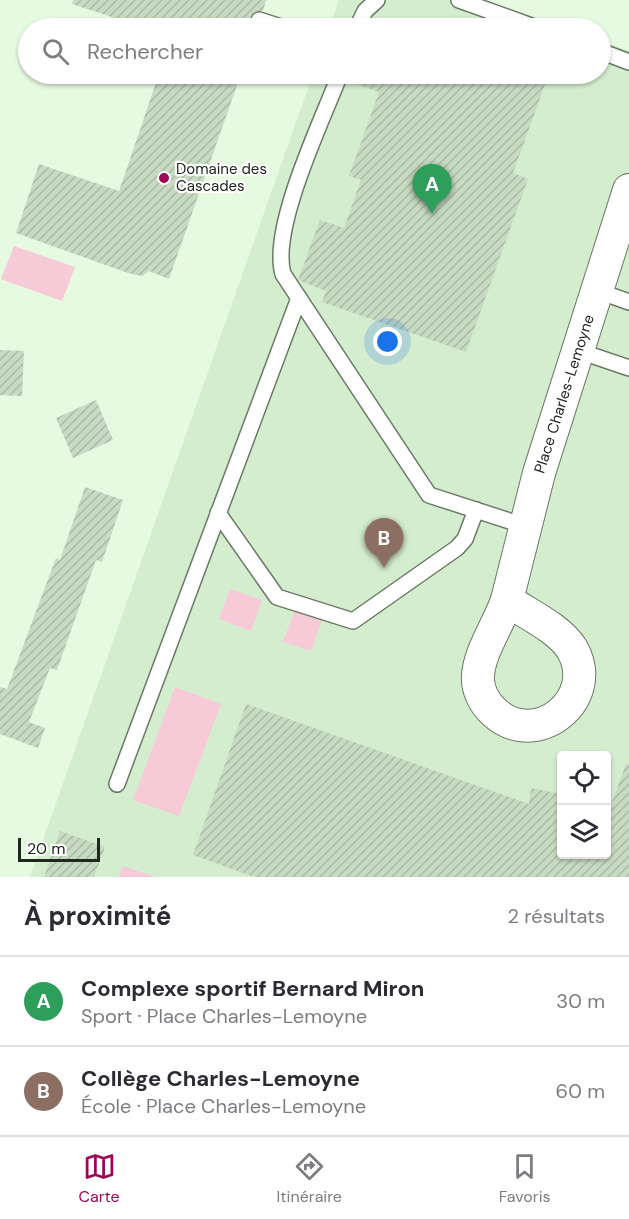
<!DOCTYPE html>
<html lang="fr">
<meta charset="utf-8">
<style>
:root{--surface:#fff;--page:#f7f7f7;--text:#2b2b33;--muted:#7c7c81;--line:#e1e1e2;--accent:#9b0655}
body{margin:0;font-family:"DM Sans",sans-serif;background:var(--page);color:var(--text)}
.controls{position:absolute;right:18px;bottom:18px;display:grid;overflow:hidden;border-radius:6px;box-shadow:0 2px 4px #0004}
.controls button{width:54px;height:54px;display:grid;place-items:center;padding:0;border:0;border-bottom:2px solid var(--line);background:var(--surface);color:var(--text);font:30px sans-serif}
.scale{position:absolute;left:18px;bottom:15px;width:82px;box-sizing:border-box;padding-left:6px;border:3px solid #20271e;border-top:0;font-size:16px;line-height:21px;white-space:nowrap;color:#20271e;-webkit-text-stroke:4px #fff;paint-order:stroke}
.you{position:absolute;left:388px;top:342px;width:21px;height:21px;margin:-15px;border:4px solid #fff;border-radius:50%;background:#1a73e8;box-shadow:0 0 0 9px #1a73e833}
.badge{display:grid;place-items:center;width:39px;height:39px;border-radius:50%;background:var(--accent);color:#fff;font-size:20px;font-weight:700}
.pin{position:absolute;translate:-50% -50px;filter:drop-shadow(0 2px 3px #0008)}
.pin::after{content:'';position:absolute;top:32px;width:21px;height:18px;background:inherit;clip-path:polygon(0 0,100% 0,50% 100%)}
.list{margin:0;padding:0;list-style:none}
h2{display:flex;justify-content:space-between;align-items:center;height:78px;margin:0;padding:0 24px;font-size:26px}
h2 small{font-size:20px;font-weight:400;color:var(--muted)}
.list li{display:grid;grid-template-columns:39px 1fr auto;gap:18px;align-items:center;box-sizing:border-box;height:90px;padding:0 24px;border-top:2px solid var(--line)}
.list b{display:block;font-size:22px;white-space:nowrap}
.list p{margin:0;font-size:20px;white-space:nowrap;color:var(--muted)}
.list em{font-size:20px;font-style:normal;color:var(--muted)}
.icon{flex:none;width:33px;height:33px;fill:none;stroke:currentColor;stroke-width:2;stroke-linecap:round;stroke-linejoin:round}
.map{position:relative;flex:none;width:629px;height:877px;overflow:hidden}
.search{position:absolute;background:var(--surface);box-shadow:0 2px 4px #0004;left:18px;right:18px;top:18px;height:66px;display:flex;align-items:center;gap:15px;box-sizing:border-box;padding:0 21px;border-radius:33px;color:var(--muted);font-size:22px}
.sheet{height:258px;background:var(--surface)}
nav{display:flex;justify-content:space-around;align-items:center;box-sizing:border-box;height:84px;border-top:2px solid var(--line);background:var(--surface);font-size:16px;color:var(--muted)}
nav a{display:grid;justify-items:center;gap:3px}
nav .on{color:var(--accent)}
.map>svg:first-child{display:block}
.built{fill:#d5edcf;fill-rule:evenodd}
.green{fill:#f6cad7}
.building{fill:url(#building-hatch)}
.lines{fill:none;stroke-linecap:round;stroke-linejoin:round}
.lane-casing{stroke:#697a65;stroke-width:18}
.street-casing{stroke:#697a65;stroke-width:34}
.lane{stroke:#fff;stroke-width:15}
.street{stroke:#fff;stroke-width:32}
.poi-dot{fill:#9b0655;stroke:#fff;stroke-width:2}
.labels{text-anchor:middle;stroke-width:4.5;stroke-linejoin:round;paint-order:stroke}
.poi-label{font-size:15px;fill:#20271e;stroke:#fff;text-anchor:start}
.street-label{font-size:15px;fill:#20271e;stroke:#fff}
</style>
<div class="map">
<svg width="629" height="877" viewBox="0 0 629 877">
<defs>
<pattern id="building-hatch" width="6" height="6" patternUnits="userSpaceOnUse" patternTransform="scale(1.5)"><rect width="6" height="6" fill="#c7dac2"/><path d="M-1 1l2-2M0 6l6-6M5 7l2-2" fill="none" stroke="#abbba6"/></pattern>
</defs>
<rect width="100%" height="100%" fill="#e6f9e1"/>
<g class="built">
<path d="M339,0H483L564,28H329Z"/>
<path d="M601,41L629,51V877H30L313,74H600ZM562,756H606V854H562Z"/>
</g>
<g class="green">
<path d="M14,246L75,267L62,301L1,279Z"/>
<path d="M230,589L262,600L251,631L219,619Z"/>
<path d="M295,609L322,619L311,651L283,642Z"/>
<path d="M175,687L221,704L179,816L133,800Z"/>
<path d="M123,866L155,877H119Z"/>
</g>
<g class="building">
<path d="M73,0H266L263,11H256L250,16V23L255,28H145L72,4Z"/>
<path d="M159,74H241L169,279L149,271L142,276L128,273L16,233L39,164L119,191Z"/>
<path d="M350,74H523L546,82L513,173L528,179L466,352L322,302L326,291L298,280L320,220L344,228L361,180L349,176L379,92L348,81Z"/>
<path d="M0,350L24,351L22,396L0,395Z"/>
<path d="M96,400L113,440L73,458L56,418Z"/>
<path d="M85,487L123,500L102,562L96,560L57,670L50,668L29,722L45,728L38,748L0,734V687L7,689L56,558L60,560Z"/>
<path d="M246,704L529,804L531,788L561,794V855H606V804L611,805L626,764L629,765V877H254L193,855Z"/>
<path d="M60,831L105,847L94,877H44Z"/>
</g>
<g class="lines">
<defs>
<g id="lane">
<path d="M459,0L537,28"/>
<path d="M259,20L284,28"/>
<path d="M357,28L365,11L377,0"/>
<path d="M600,51L629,62"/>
<path d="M340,74C322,121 270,228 283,274L429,495L525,526"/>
<path d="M598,291L629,302"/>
<path d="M579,351L629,368"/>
<path d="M218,513L277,597L353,621L457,548L465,539L476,510"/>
<path d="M117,784L299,298"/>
</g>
<g id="street">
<path id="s1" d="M507,600L539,473L629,190"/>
<path d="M507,600C527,614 559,628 572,649C601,699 536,751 494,712C484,703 477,689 478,676C479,652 499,624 507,600Z"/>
</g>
</defs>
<use href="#lane" class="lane-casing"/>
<use href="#street" class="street-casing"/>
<use href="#lane" class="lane"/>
<use href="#street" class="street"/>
</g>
<circle class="poi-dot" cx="164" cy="178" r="6"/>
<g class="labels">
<g class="poi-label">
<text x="176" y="174">Domaine des<tspan x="176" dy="17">Cascades</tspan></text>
</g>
<g class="street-label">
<text dy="5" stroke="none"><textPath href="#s1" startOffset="214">Place Charles-Lemoyne</textPath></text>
</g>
</g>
</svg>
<div class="controls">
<button><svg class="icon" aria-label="locate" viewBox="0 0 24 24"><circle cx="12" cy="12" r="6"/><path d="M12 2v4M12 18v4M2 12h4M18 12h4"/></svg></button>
<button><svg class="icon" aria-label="layers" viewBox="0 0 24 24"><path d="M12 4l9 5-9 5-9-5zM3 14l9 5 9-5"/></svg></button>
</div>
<div class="scale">20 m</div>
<div class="you"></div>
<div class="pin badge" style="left:432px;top:214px;background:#2e9e5b">A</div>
<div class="pin badge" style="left:384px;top:568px;background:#8d6e63">B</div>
<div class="search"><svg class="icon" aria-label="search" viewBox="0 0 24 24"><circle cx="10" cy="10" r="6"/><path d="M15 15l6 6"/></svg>Rechercher</div>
</div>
<section class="sheet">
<h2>À proximité<small>2 résultats</small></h2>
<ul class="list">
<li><span class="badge" style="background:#2e9e5b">A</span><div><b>Complexe sportif Bernard Miron</b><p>Sport · Place Charles-Lemoyne</p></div><em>30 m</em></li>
<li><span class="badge" style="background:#8d6e63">B</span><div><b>Collège Charles-Lemoyne</b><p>École · Place Charles-Lemoyne</p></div><em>60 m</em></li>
</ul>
</section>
<nav>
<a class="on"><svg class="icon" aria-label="map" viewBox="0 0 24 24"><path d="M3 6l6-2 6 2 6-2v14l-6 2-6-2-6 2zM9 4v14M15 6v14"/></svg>Carte</a>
<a><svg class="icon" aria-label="directions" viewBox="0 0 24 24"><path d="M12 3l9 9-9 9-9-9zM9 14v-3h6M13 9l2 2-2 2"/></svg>Itinéraire</a>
<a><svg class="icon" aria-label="saved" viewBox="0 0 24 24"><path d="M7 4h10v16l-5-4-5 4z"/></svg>Favoris</a>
</nav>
